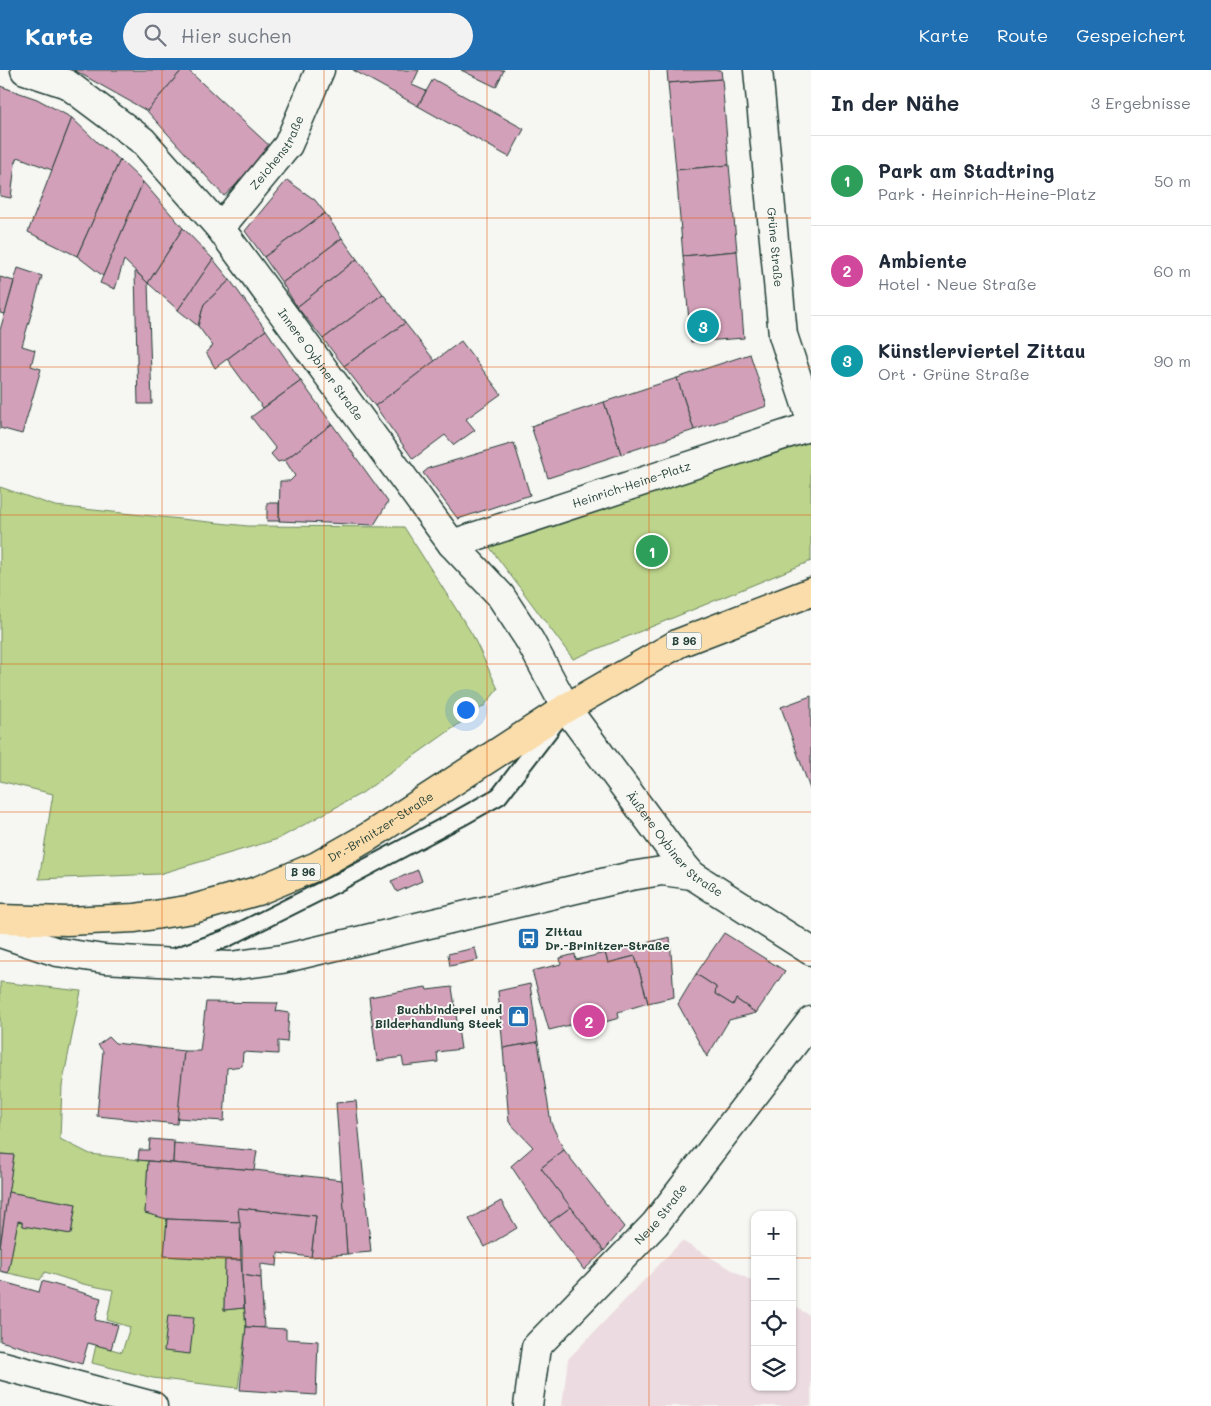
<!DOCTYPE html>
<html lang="de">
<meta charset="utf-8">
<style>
:root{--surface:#fff;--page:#f2f2f3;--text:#1f2937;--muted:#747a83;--line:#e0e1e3;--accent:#1f6fb2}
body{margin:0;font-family:Mali,sans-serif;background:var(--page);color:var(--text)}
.controls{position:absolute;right:15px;bottom:15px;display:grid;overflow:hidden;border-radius:10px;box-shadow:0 1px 4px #0004}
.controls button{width:45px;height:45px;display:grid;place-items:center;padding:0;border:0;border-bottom:1px solid var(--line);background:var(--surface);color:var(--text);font:25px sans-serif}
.you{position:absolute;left:465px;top:639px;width:18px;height:18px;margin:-12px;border:4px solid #fff;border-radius:50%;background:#1a73e8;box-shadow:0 0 0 8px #1a73e833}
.badge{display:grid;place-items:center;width:32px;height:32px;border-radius:50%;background:var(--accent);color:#fff;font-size:16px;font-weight:700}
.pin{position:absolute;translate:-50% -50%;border:2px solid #fff;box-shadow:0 1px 5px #0006}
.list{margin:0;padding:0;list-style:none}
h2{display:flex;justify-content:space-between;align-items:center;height:65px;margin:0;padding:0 20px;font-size:21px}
h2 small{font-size:16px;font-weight:400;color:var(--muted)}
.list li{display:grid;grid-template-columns:32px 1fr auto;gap:15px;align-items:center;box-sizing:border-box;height:90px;padding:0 20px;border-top:1px solid var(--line)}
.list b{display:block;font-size:19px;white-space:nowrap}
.list p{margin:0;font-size:16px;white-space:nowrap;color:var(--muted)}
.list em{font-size:16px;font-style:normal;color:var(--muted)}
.icon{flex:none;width:28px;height:28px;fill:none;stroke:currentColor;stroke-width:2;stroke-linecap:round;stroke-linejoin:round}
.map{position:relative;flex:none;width:811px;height:1336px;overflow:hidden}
header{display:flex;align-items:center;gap:30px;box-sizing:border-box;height:70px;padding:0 25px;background:var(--accent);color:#fff}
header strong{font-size:24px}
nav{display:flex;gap:28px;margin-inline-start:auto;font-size:18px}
.search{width:350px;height:45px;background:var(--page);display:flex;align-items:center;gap:12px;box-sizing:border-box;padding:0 18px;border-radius:28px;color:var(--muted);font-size:19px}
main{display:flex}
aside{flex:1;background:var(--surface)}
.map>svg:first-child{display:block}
.built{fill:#ecdce1}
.green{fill:#bcd48b;stroke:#6e8860}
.building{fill:#d3a0b9;stroke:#1f3d34}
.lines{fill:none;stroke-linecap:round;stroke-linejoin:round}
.service-casing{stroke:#1f3d34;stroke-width:20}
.minor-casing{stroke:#1f3d34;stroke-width:31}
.secondary-casing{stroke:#1f3d34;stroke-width:31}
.primary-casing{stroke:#1f3d34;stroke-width:31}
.service{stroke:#f6f6f2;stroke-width:16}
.minor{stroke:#f6f6f2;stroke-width:28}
.secondary{stroke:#f6f6f2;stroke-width:28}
.primary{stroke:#faddab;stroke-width:28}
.grid{fill:none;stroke:#e8590c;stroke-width:1;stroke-opacity:0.55}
.labels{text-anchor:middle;stroke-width:4;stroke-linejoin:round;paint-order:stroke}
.shield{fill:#f6f6f2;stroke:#60746d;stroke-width:1}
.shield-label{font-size:11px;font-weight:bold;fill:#1f3d34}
.street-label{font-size:12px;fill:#1f3d34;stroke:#f6f6f2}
.poi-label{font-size:12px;font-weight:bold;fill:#1f3d34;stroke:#f6f6f2;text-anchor:start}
</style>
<header>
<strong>Karte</strong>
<div class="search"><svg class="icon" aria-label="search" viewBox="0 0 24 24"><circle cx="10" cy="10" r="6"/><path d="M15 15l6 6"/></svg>Hier suchen</div>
<nav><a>Karte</a><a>Route</a><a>Gespeichert</a></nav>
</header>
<main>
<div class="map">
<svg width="811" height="1336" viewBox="0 0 811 1336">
<rect width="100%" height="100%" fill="#f6f6f2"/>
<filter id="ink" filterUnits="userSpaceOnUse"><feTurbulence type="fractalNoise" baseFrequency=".02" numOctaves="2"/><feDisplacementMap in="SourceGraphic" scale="10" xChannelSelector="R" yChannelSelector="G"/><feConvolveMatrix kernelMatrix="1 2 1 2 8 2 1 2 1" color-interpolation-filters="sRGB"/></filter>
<g filter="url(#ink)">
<path class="built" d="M682,1171L755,1213V1317H792V1235L811,1246V1336H562L568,1289Z"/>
<g class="green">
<path d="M811,366V491L573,589L485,471Z"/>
<path d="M0,417L55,436L248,456L404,457L472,564L498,619L484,636L362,723L278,769L159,804L39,809L53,724L0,711Z"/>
<path d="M0,912L81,921L62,1016L60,1069L90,1084L148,1091L145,1143L167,1149L164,1186L225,1190L224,1240L244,1238L246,1257L238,1318L153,1308L92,1293L96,1275L122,1282L130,1257L107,1250L113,1220L83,1214L45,1202L40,1210L8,1203L18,1151L22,1152L23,1156L71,1164L76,1134L8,1122L14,1085L0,1084Z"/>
</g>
<g class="building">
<path d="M74,0H182L147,41Z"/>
<path d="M182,0H188L274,80L224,126L147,41Z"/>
<path d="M353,0H419L412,15L426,21L418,36Z"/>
<path d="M461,0H504L496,17Z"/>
<path d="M667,0H721L722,9L668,13Z"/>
<path d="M433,9L524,59L509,87L418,36Z"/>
<path d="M722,9L729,95L676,100L668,13Z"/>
<path d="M0,16L37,29L72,48L52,100L18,87L15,94L11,128L0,126Z"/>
<path d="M72,48L99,74L120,90L77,186L28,162Z"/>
<path d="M120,90L143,112L103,206L77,186Z"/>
<path d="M729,95L737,181L683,186L676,100Z"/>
<path d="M287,110L315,130L325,143L264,187L245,161Z"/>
<path d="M143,112L183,158L148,213L124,190L115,219L100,213Z"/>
<path d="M325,143L342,168L282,213L264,187Z"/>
<path d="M183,158L213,189L178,240L148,213Z"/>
<path d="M342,168L357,189L297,237L282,213Z"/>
<path d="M737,181L744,268L691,272L683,186Z"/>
<path d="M213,189L230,210L204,234L198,256L178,240Z"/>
<path d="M357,189L383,224L323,269L297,237Z"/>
<path d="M18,198L42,206L22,276L35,280L31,296L41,299L22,364L0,358V260Z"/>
<path d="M135,201L148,213L152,334H138Z"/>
<path d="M0,207L14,211L5,244L0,243Z"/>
<path d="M230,210L266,260L215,298L206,282L213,276L198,256L204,234Z"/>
<path d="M383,224L405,253L344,296L323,269Z"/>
<path d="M405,253L435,291L375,336L344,296Z"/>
<path d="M266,260L301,311L263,338L227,289Z"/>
<path d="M461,271L501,324L466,349L475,360L454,375L445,365L413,389L375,336Z"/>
<path d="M750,284L767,336L694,360L677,308Z"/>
<path d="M677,308L694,360L621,384L604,332Z"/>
<path d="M301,311L332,354L285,390L278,392L271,384L276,379L251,347Z"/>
<path d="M604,332L621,384L548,408L531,356Z"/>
<path d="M332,354L388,432L374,455L279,451L280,411H290L295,406L285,390Z"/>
<path d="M514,373L530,425L458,449L423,403L429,398Z"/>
<rect x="267" y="433" width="12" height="18"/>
<path d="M811,626V722L781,637Z"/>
<path d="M418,800L422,811L397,822L391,811Z"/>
<path d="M724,863L785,901L756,943L736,929L733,935L715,924L716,917L696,904Z"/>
<path d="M670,867L674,927L648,933L635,886L608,893L605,883Z"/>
<path d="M475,878L478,890L450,896L448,884Z"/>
<path d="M605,883L608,893L635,886L648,933L618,942L619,948L598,954L599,958L576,964L574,954L549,960L532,901L561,894L560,888L575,884L576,890Z"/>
<path d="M696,904L716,917L715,924L733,935L736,929L756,943L729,950L707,987L678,934Z"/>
<path d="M530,914L538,972L503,978L498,921Z"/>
<path d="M426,917L427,920L452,917L461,979L437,982L438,992L404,996L402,987L377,991L369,927Z"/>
<path d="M206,932L278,933L276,941L289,943L287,972L278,971V984L243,982L242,996L227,998L224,1051L176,1048L184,981H200Z"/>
<path d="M109,967L115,973L184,981L177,1054L97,1046L103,981L98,975Z"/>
<path d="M538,972L551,1053L564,1080L541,1098L571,1137L549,1153L511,1096L533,1077L509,1052L503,978Z"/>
<path d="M356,1031L371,1182L347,1184L336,1033Z"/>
<path d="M150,1069L174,1071L173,1093L138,1090L139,1080H149Z"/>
<path d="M174,1073L257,1081L254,1100L173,1093Z"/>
<path d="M564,1080L624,1157L604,1181L541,1098Z"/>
<path d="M0,1084L14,1085L0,1177Z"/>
<path d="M148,1091L254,1100L342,1110L347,1184L311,1187L316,1146L238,1138L240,1152L167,1149L145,1143Z"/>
<path d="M8,1122L76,1134L71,1164L23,1156L22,1152L18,1151L8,1203L0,1201V1177Z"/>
<path d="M501,1131L517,1158L485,1177L469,1149Z"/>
<path d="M571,1137L604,1181L584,1200L549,1153Z"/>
<path d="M238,1138L316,1146L311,1187L278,1183L277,1196L261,1194V1208L242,1205V1178Z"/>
<path d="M167,1149L240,1152L241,1190L164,1186Z"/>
<path d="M225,1190H241L244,1238L224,1240Z"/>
<path d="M242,1205L261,1208L264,1258L246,1257Z"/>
<path d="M0,1211L39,1222L42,1211L101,1228L95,1250L118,1255L111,1279L88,1273L82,1294L0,1271Z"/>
<path d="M168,1245L194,1247L190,1284L164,1281Z"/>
<path d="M246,1257L286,1259V1269L318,1271L316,1325L240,1320Z"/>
</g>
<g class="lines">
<defs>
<path id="service" d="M174,887L225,869L337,813L460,748L499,726L555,653"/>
<g id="minor">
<path id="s1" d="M25,0L67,14L143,71L220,158L452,474L500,525L530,571L566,638"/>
<path id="s2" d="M758,0L783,265L811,350"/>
<path id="s3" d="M220,158L288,75L320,0"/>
<path id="s4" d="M452,474L811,356"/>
<path d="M0,1295L153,1336"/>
<path id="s5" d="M528,1336L536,1277L655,1154L811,951"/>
</g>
<g id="secondary">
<path id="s6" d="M566,638L675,785L692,805L811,881"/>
<path d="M0,863L57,882L104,889L230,896L282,889L631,806L662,801L692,805"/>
</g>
<g id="primary">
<path id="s7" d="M0,849L67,851L135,848L193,839L257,821L317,796L368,767L566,638L679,573L811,522"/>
</g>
</defs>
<use href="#service" class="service-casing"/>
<use href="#minor" class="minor-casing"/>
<use href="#secondary" class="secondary-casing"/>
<use href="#primary" class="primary-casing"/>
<use href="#service" class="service"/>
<use href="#minor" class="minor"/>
<use href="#secondary" class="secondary"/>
<use href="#primary" class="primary"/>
</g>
</g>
<path class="grid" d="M162,0V1336M324,0V1336M487,0V1336M649,0V1336M0,148H811M0,297H811M0,445H811M0,594H811M0,742H811M0,891H811M0,1039H811M0,1188H755M792,1188H811"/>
<defs>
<symbol id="bus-square" viewBox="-11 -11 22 22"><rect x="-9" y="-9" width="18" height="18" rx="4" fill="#1f6fb2" stroke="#f6f6f2"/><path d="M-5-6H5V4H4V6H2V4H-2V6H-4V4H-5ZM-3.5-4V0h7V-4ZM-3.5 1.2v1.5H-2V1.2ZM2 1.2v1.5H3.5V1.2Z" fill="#fff"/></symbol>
<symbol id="shop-square" viewBox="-11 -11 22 22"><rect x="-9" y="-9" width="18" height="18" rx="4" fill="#1f6fb2" stroke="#f6f6f2"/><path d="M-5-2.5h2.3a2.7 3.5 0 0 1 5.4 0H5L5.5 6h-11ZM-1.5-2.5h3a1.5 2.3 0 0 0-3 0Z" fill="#fff"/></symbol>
</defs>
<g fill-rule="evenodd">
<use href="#bus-square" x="516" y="856" width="25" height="25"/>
<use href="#shop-square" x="506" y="934" width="25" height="25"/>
</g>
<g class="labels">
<g class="shield">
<rect x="666.5" y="562.5" width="35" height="17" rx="4"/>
<rect x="285.5" y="793.5" width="35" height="17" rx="4"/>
</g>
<g class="shield-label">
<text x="684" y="575">B 96</text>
<text x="303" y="806">B 96</text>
</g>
<g class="street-label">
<text dy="4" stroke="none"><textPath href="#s3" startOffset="95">Zeichenstraße</textPath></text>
<text dy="4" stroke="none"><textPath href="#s2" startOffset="178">Grüne Straße</textPath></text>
<text dy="4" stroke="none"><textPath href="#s1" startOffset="425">Innere Oybiner Straße</textPath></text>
<text dy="4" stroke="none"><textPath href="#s4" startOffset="189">Heinrich-Heine-Platz</textPath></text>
<text dy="4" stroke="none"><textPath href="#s7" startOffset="400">Dr.-Brinitzer-Straße</textPath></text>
<text dy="4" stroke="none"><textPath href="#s6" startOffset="175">Äußere Oybiner Straße</textPath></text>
<text dy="4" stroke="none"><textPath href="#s5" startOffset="242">Neue Straße</textPath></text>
</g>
<g class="poi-label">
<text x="545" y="866">Zittau<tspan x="545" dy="14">Dr.-Brinitzer-Straße</tspan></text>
<text x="502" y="944" text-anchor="end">Buchbinderei und<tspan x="502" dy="14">Bilderhandlung Steek</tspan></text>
</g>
</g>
</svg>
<div class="controls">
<button>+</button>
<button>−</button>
<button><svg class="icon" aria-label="locate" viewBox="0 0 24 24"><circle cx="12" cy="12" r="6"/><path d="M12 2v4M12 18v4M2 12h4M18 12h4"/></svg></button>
<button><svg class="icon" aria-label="layers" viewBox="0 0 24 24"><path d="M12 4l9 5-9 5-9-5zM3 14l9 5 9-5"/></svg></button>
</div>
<div class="you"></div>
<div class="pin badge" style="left:652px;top:481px;background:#2e9e5b">1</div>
<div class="pin badge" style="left:589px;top:951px;background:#d1479c">2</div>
<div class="pin badge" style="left:703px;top:256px;background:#0f9aa8">3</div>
</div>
<aside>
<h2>In der Nähe<small>3 Ergebnisse</small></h2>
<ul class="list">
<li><span class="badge" style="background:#2e9e5b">1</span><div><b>Park am Stadtring</b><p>Park · Heinrich-Heine-Platz</p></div><em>50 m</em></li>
<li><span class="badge" style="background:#d1479c">2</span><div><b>Ambiente</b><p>Hotel · Neue Straße</p></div><em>60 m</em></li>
<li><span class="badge" style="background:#0f9aa8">3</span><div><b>Künstlerviertel Zittau</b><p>Ort · Grüne Straße</p></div><em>90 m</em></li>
</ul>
</aside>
</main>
